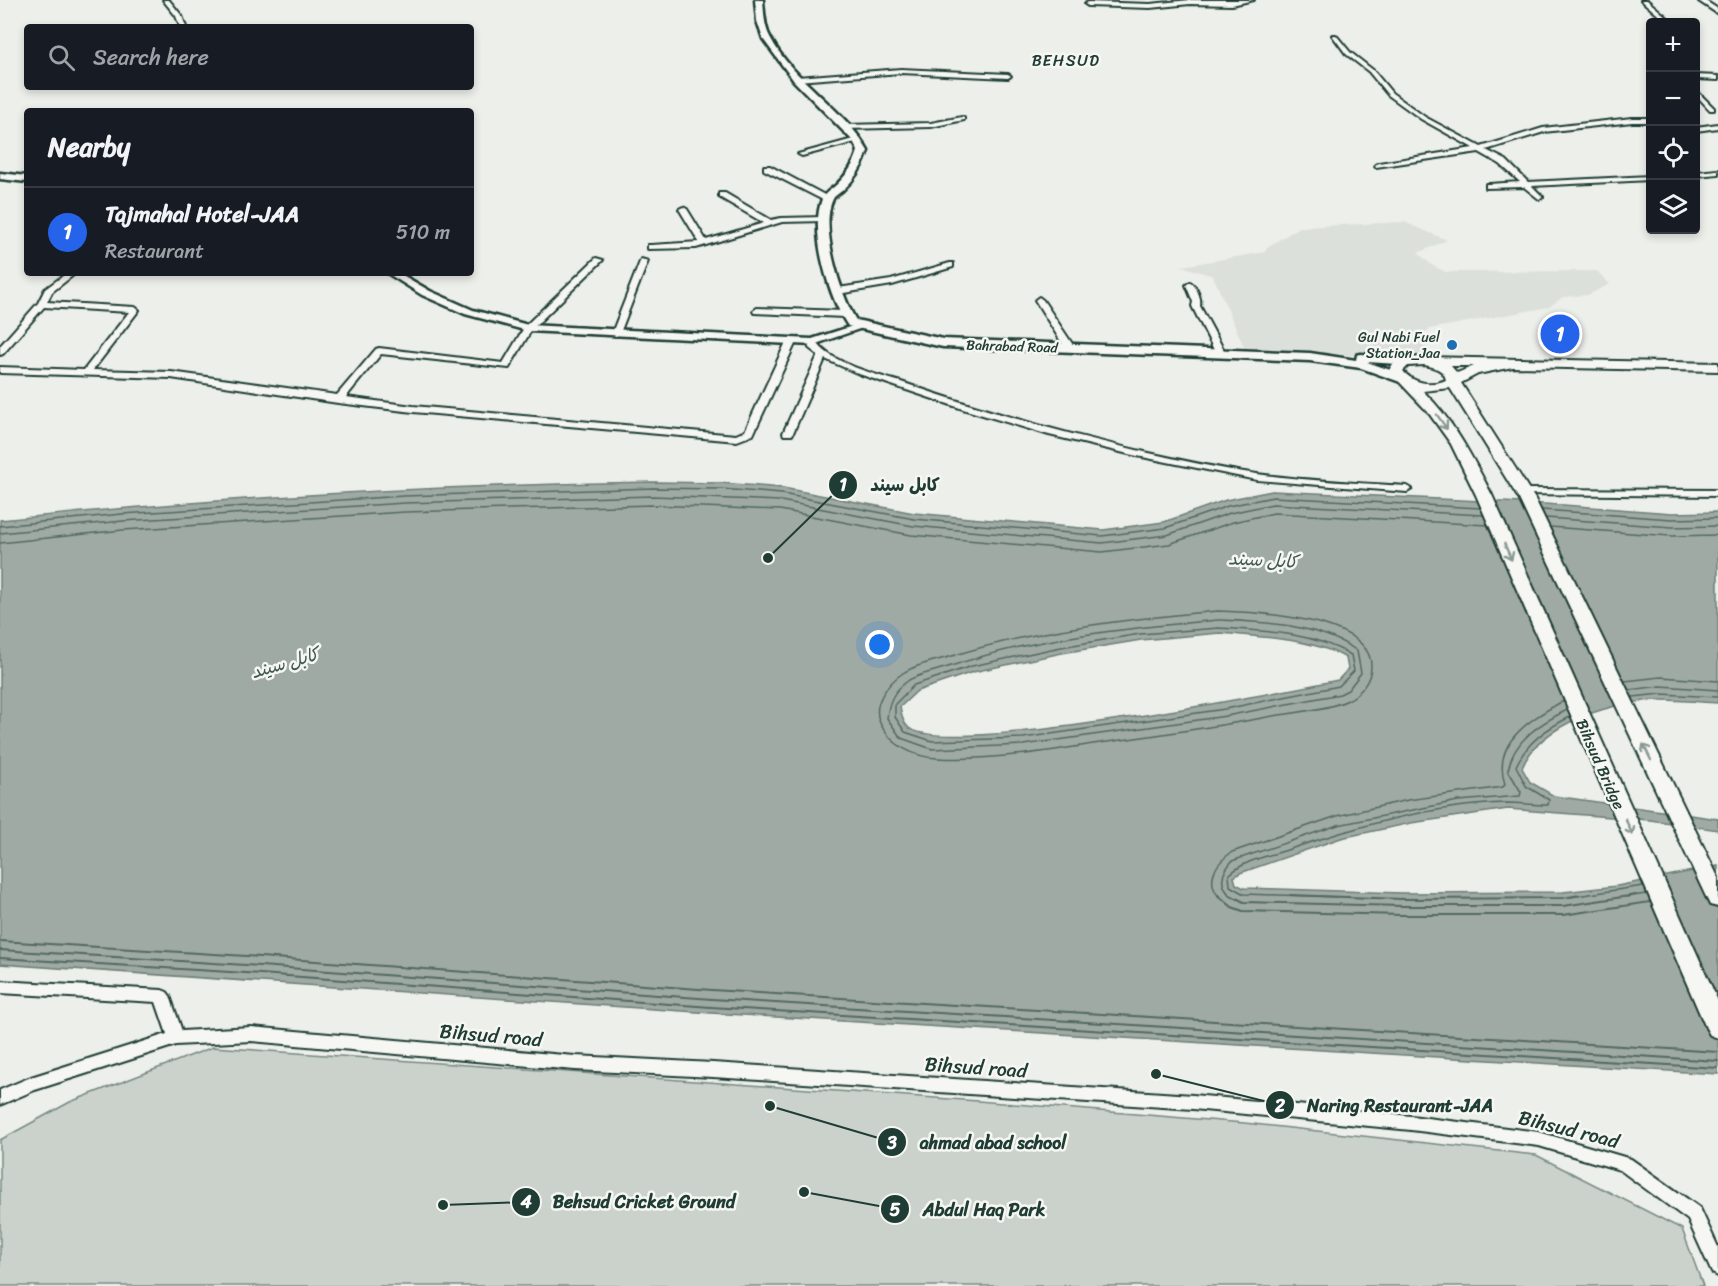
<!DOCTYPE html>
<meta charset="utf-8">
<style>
:root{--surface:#171b24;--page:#20242c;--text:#f1f3f6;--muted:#9ea1a6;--line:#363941;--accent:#2563eb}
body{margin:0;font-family:Sriracha,"Playpen Sans Arabic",sans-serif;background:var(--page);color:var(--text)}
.controls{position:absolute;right:18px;top:18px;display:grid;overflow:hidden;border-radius:6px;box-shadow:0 3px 9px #0003}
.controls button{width:54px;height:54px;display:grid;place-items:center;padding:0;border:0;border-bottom:2px solid var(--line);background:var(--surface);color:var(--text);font:30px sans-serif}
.you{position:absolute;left:880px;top:645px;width:21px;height:21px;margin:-15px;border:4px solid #fff;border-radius:50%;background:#1a73e8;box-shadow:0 0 0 9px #1a73e833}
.badge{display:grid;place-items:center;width:39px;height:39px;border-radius:50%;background:var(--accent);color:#fff;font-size:20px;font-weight:700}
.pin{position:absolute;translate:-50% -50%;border:3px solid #fff;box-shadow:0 2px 6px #0006}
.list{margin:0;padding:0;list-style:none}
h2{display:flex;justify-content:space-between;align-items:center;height:78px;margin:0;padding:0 24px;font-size:26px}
h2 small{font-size:20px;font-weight:400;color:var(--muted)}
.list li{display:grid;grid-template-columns:39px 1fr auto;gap:18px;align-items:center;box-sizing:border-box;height:90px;padding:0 24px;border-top:2px solid var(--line)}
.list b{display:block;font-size:22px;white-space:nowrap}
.list p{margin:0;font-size:20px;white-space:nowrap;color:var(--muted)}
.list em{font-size:20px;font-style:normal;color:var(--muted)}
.icon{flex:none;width:33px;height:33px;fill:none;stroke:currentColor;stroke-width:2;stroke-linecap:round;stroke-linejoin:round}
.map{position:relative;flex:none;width:1718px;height:1286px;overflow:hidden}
.search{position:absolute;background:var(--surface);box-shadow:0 3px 9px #0003;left:24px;top:24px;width:450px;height:66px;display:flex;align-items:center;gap:15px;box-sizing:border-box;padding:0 21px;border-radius:6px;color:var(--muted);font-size:22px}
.panel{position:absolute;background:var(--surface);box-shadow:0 3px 9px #0003;left:24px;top:108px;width:450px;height:168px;border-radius:6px}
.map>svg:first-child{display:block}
.built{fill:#dce0db}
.green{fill:#cbd2cc;stroke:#758880;stroke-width:1.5}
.water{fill:#9faaa4;stroke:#6c7e77;stroke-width:1.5;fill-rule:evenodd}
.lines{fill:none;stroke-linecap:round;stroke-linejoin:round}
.shore-far1{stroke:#526961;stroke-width:1.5}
.shore{stroke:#526961;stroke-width:2}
.minor-casing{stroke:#1f3d34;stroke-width:4}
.tertiary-casing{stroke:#1f3d34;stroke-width:5}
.secondary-casing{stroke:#1f3d34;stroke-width:5}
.primary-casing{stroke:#1f3d34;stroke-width:4}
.minor{fill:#f6f6f2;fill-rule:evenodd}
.tertiary{fill:#f6f6f2;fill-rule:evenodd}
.secondary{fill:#f6f6f2;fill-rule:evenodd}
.primary{fill:#f6f6f2;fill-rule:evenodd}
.oneway{stroke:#8a9a93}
.poi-dot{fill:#1f6fb2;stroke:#f6f6f2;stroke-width:2}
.labels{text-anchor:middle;stroke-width:5;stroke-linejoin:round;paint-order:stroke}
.far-poi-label{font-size:14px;fill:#1f3d34;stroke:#f6f6f2;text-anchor:end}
.far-street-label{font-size:14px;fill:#1f3d34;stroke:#f6f6f2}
.far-quarter-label{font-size:16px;letter-spacing:1.5px;fill:#1f3d34;stroke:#f6f6f2}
.street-label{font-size:16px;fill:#1f3d34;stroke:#f6f6f2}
.water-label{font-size:18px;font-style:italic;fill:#3f5850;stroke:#f6f6f2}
.near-street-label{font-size:20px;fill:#1f3d34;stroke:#f6f6f2}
.leader{fill:none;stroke:#1f3d34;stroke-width:2}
.callout-dot{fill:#1f3d34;stroke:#f6f6f2;stroke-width:2}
.mark-label{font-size:18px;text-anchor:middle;font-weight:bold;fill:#fff}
.callout-label{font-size:18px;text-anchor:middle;font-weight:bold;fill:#1f3d34;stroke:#f6f6f2;stroke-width:5;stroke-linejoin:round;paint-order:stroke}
</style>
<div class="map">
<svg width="1718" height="1286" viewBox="0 0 1718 1286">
<rect width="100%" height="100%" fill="#edefea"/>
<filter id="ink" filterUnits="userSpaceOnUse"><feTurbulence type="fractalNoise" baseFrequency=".0167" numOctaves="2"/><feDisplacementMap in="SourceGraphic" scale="12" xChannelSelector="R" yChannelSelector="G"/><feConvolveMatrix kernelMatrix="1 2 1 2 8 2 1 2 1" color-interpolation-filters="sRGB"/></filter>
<g filter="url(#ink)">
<path class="built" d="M1404,222L1447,240L1418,253L1433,266L1446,272L1597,271L1610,284L1588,295L1563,297L1549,307L1430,329L1419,336L1434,358L1363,356L1245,349L1213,276L1182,266L1265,252L1267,247L1300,227Z"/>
<path class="green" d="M213,1047L978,1101L1244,1123L1536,1155L1682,1229L1703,1286H0V1140L70,1102Z"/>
<path class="water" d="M653,482L721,483L783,488L914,513L1103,530L1164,522L1226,500L1272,491L1563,505L1672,513L1718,512V703C1699,702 1681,700 1662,700C1617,700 1540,722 1522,768L1530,782L1554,796L1718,819V830L1650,820L1508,809L1411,823L1341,838L1240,873L1234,877L1236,884L1244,888L1402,893L1563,892L1617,886L1718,866V1074L711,1013L0,964V520C217,498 435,485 653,482ZM1220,633C1258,637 1313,638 1346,658L1348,669L1338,680C1276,693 948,757 909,728C903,723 901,714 900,707L917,691L973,672L1062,653L1141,640Z"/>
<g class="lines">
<g class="shore-far1">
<path d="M1542,510L1672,519L1718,518"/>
<path d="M1546,518L1672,527L1718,526"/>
<path d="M0,526L122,514L404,496L653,488L721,489L782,494L914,519L1102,536L1165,528L1228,506L1273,497L1480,508"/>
<path d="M1550,527L1671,536L1718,535"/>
<path d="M0,533L123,521L405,503L653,496L781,501L913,526L1102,543L1167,535L1230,513L1273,504L1483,515"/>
<path d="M0,543L123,530L405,512L653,505L780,510L911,535L1102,552L1169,544L1233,522L1274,513L1487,525"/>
<path d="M1218,611C1254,612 1371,617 1371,666C1371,681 1360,694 1348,700C1331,709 1292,713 1273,716C1216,727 1158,735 1100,743C1047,751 991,761 937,758C914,757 890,745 880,723C871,704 888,683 903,673C916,664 935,661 949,657C1036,629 1128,619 1218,611Z"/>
<path d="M1218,620C1263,622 1319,624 1357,651L1361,673L1348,690L1340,694L1226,716L1023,745L932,749L901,738L887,718C889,701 893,691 909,680C919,674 936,671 948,667C1034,637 1128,628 1218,620Z"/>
<path d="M1219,628C1263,631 1312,632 1351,655L1354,671L1339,686L1225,709L1023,738L932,741L905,732L895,717V704L914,685L972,666L1061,647L1140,634Z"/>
<path d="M1625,681L1661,677L1718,681"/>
<path d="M1629,690L1661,686L1718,690"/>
<path d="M1633,697L1661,694L1718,697"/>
<path d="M1219,897C1205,879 1216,863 1232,852L1337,816L1408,800L1503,787L1505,784C1491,742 1531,719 1563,701"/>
<path d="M1232,897C1218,885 1221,874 1232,861L1338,825L1458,801L1520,796L1521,792L1508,770C1514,739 1541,723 1567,710"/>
<path d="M1337,897L1244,894L1230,886L1229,875C1244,860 1268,856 1287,850C1358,826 1432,805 1507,803C1520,803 1534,805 1548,805L1549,800L1526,786L1516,766C1527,742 1547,728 1570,717"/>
<path d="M1570,897L1643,886"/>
<path d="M1626,897L1646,894"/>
</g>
<g class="shore">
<path d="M1218,895L1232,907L1243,911L1402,915H1563L1650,902"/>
<path d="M1230,895L1244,902L1402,906H1563L1636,895"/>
<path d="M1290,895L1402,899L1563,898L1580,895"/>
<path d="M0,941L247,956L712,990L1718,1052"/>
<path d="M0,950L246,965L712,999L1718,1061"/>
<path d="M0,958L246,973L711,1007L1718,1068"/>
</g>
<defs>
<g id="minor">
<path d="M163,0H169L182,16L186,27H180L176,16Z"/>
<path d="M1190,0H1254L1232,5L1190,4L1150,8L1088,6L1085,4L1088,2L1150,4Z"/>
<path d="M1641,0H1647L1668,18V20H1664Z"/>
<path d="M1697,0H1704L1718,9V14Z"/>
<path d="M1332,35H1336L1350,52L1373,70L1392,93L1425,117L1481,147L1543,128L1632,118H1650V122H1632L1544,132L1486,150L1506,160L1528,182L1650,176V180L1532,186L1543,197L1539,199L1524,187L1486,188V184H1489L1520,182L1500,164L1479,152L1376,167L1375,165L1379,163L1473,148L1421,119L1388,95L1369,72L1346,54Z"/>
<path d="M901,69L1008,74L1011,76L1008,78L901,73L797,81L794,79L797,77Z"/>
<path d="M1696,75L1718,76V80L1696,79Z"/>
<path d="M1696,90L1714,108V110H1710L1696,95Z"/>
<path d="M962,117L964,118V120L931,127L844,129L841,127L844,125L931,123Z"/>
<path d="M1718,124V128L1696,131V127Z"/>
<path d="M857,138L861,140L859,141L802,156L798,154Z"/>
<path d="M764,166H770L832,199L825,201L764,170Z"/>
<path d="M1718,170V174L1696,176V172Z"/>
<path d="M719,193H725L771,220L781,218L824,217L828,219L824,221L782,222L696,248L648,249V245H651L699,242L679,209L683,207L687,209L706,240L764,223L719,197Z"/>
<path d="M596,258L603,260L532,329L509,368L381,354L346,397L413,406L736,435L745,431L786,342L791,339L794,340L796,342L753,435L737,441L413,412L338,403L171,378L0,373V367L84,370L129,312L44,307L3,354L0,355V346L38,303L45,289L67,273H76L52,292L47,302L135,307L139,310L93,370L171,372L337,395L376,349L379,348L503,363L525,326Z"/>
<path d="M641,259L648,261L620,333L616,336L613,335L612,333Z"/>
<path d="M950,263H953V267L892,285L838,294L834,291L838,288L891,280Z"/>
<path d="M1190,282C1196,285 1202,299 1200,306L1226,354L1224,356H1218L1216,354L1192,306L1193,302L1186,285Z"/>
<path d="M1039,297L1043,300L1075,348L1073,350L1070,351L1065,348L1035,300Z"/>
<path d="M757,308L844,311L848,314L844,317L754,313L753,311Z"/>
<path d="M813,339L816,340C825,362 881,376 904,383C985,411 1066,434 1149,453C1185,461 1221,469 1257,474C1307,481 1357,483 1407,486L1412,489L1407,492L1257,480L1137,456L1049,435L966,410L859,374L825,359L793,433L792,435H784L783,433L818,355L809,348L808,342Z"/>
<path d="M1523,489L1718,490V496L1519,494L1518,492L1519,490Z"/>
<path d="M0,981L162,990L167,992L170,996L182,1031L251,1027L575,1056L713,1063L1193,1095L1411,1116L1539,1132L1631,1159L1700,1208L1718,1247V1276L1712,1273L1688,1220L1620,1170L1539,1146L1411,1130L1193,1109L713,1077L575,1070L251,1041L176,1045L35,1090L0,1105V1090L31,1077L167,1034L156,1002L0,993Z"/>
</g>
<g id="tertiary">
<path d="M0,173L27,176V182L0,179Z"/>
<path d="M387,273H399L430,291L473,310L528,325L812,339L862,323L868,326L813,345L528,331L465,314L422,295Z"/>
</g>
<path id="secondary" d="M755,0H763C764,12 764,26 770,37C793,82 844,107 868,151C863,166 855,179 843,190C840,193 835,195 833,199C819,226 841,297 856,320L943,339L1310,353L1356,360L1357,355L1361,354L1417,358L1419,361L1413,365L1367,362L1408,376L1409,379L1403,383L1361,368L1310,361L943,347L848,326C829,298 809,231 822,199C825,193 830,190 835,186C846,176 854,165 858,151L853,141L794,81L763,39L757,21Z"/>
<path id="primary" d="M1424,357L1718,363V371L1513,367L1478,374L1461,383L1535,499L1718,877V907L1710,905L1707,899L1519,499L1450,388L1423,391C1454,421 1472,457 1492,495L1718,1001V1038L1710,1035L1706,1028L1476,495L1451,444L1428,412L1389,371C1394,356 1411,358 1424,357ZM1424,365C1434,367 1444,369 1446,380C1431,386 1414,384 1403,371L1408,366ZM1451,366H1474L1457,373Z"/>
</defs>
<use href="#minor" class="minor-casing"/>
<use href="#tertiary" class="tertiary-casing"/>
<use href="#secondary" class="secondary-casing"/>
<use href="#primary" class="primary-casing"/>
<use href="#minor" class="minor"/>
<use href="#tertiary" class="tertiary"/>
<use href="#secondary" class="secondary"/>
<use href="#primary" class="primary"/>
</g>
<defs><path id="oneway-shaft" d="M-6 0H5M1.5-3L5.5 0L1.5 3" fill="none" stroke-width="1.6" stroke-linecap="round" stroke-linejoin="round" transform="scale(1.5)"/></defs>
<g class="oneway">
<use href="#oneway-shaft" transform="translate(1442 422) rotate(55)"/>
<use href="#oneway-shaft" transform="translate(1508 552) rotate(66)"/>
<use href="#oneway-shaft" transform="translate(1647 752) rotate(-116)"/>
<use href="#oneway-shaft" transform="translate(1629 827) rotate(66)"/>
</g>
</g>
<circle class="poi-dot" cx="1452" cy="345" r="6"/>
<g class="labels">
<g class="far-poi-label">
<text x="1440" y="342">Gul Nabi Fuel<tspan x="1440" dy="16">Station_Jaa</tspan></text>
</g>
<g class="far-street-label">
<text transform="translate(1012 346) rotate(2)" y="5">Bahrabad Road</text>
</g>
<g class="far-quarter-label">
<text x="1066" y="66">BEHSUD</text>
</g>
<g class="street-label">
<text transform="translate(1601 764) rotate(66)" y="6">Bihsud Bridge</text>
</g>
<g class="water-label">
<text transform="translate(1263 560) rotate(3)" y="6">کابل سيند</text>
<text transform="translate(285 663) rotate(-16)" y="6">کابل سيند</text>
</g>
<g class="near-street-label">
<text transform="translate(491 1035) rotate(5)" y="7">Bihsud road</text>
<text transform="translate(976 1067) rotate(4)" y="7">Bihsud road</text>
<text transform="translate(1569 1129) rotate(14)" y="7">Bihsud road</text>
</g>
</g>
<path class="leader" d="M768 558L843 485M1156 1074L1280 1105M770 1106L892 1142M443 1205L526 1202M804 1192L895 1209"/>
<g class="callout-dot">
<circle cx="768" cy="558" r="6"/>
<circle cx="1156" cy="1074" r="6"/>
<circle cx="770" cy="1106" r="6"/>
<circle cx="443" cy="1205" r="6"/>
<circle cx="804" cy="1192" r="6"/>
<circle cx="843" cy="485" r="15"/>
<circle cx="1280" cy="1105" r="15"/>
<circle cx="892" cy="1142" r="15"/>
<circle cx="526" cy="1202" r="15"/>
<circle cx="895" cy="1209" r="15"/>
</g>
<g class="mark-label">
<text x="843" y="491">1</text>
<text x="1280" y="1112">2</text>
<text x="892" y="1149">3</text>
<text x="526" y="1208">4</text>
<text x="895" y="1216">5</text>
</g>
<g class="callout-label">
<text x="905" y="491">کابل سيند</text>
<text x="1400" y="1112">Naring Restaurant-JAA</text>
<text x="993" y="1149">ahmad abad school</text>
<text x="644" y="1208">Behsud Cricket Ground</text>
<text x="984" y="1216">Abdul Haq Park</text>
</g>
</svg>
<div class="controls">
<button>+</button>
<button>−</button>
<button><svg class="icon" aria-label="locate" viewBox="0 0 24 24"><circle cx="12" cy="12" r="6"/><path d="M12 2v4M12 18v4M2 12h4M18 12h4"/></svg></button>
<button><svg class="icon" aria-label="layers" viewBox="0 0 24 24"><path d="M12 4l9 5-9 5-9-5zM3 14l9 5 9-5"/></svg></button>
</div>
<div class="you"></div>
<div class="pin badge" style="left:1560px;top:334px">1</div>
<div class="search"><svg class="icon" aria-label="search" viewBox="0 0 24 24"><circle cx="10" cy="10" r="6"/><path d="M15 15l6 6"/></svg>Search here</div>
<section class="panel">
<h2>Nearby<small></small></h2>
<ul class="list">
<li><span class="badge">1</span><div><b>Tajmahal Hotel-JAA</b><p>Restaurant</p></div><em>510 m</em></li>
</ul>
</section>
</div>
